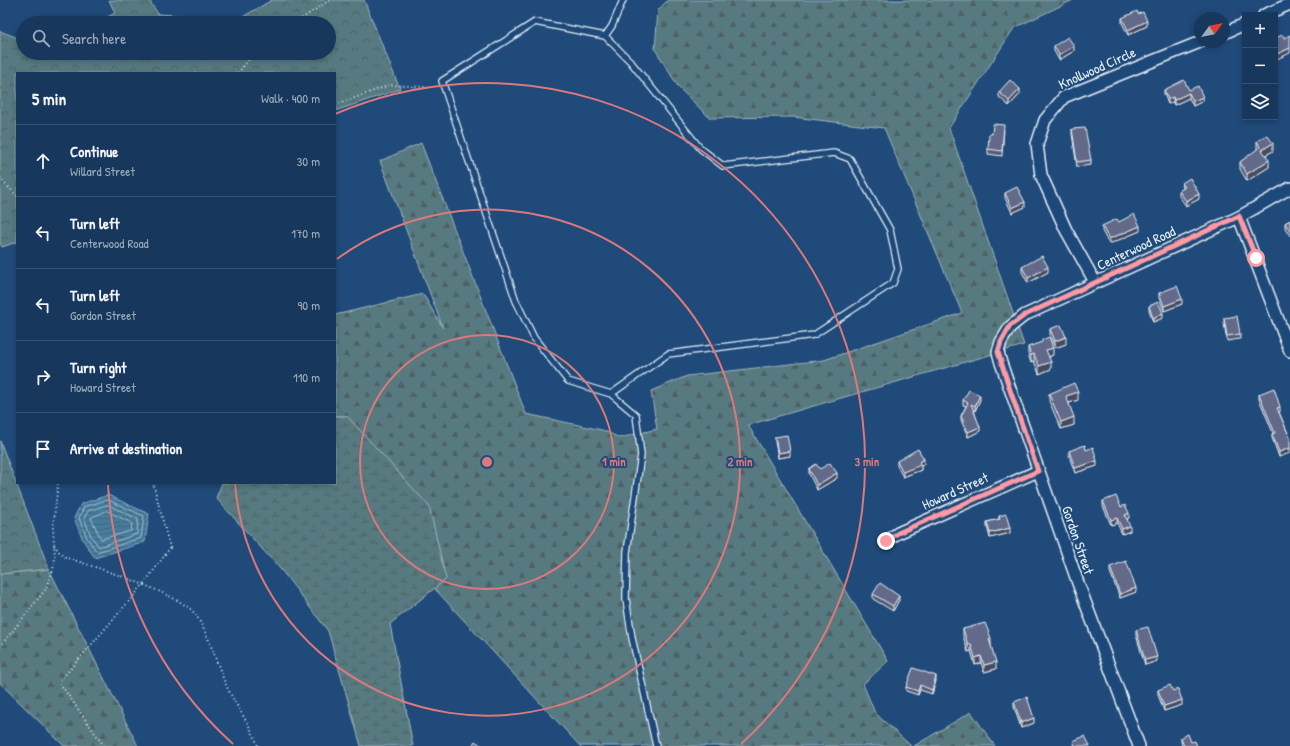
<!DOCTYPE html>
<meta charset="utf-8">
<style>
:root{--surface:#17385c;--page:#244365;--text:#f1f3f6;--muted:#9eacbb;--line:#365272}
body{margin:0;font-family:"Patrick Hand",sans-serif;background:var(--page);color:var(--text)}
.controls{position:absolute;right:12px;top:12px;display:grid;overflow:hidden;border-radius:0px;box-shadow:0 2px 6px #0003}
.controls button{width:36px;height:36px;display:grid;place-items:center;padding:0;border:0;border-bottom:1px solid var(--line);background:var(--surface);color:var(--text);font:20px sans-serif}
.compass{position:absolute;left:1194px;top:12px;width:36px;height:36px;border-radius:50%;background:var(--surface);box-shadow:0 2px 6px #0003;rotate:57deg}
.stop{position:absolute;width:12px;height:12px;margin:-9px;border:3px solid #ff9aa2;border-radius:50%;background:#fff}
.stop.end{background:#ff9aa2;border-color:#fff;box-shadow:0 1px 4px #0008}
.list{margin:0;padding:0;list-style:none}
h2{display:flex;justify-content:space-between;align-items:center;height:52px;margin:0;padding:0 16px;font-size:17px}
h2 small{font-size:13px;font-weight:400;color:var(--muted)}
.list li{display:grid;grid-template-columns:26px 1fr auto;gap:12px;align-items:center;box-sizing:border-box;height:72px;padding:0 16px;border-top:1px solid var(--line)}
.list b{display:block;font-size:15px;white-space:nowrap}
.list p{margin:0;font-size:13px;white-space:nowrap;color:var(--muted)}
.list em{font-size:13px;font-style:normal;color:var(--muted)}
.icon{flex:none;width:22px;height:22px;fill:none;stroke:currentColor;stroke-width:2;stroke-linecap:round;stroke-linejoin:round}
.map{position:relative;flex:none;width:1290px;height:746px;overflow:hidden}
.search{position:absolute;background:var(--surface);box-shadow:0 2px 6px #0003;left:16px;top:16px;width:320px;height:44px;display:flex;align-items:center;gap:10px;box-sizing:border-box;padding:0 14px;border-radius:22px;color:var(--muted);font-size:15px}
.panel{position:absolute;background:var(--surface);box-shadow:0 2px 6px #0003;left:16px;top:72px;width:320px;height:412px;border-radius:0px}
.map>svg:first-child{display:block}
.forest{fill:url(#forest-firs);stroke:#a0b6bc}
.wetland{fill:url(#wetland-marsh);stroke:#a0b6bc}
.park{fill:url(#park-crowns);stroke:#a0b6bc}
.water{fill:url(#water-rules);stroke:#86abc2}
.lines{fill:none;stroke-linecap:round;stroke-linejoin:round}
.shore{stroke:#a6c2d4;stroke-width:1}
.service-casing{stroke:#e8f1f8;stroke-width:8}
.minor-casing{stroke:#e8f1f8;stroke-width:14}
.path{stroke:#e8f1f8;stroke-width:2;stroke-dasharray:1 3;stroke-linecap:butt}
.service{stroke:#1f4a7a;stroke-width:5.5}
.minor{stroke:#1f4a7a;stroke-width:11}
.wall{fill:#565c76;stroke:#e8f1f8}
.shaded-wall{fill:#464b60;stroke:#e8f1f8}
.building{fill:#646b89;stroke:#e8f1f8}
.route{stroke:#ff9aa2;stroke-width:5}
.ring{fill:none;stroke:#dd787b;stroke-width:2}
.labels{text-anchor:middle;stroke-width:4;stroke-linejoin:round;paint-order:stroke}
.street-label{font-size:14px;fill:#e8f1f8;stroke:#1f4a7a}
.centre{fill:#dd787b;stroke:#1f4a7a;stroke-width:2}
.ring-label{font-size:12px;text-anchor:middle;font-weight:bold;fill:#dd787b;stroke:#1f4a7a;stroke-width:4;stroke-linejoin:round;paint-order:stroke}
</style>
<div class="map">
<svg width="1290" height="746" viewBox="0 0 1290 746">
<defs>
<pattern id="forest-firs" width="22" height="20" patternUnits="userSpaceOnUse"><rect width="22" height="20" fill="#577a80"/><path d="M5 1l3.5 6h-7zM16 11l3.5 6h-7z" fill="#4e6165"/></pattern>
<pattern id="wetland-marsh" width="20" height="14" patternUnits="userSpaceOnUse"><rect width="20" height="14" fill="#577a80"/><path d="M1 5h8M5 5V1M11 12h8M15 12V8" fill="none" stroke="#4e6165"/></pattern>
<pattern id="park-crowns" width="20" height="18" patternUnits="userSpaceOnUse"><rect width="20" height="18" fill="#577a80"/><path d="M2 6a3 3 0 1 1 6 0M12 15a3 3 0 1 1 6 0" fill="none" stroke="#4e6165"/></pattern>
<pattern id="water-rules" width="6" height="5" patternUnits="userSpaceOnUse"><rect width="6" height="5" fill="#447c9e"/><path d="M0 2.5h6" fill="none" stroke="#456578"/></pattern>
</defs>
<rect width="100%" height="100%" fill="#1f4a7a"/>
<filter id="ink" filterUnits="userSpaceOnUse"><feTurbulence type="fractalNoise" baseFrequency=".025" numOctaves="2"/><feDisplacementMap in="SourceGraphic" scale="8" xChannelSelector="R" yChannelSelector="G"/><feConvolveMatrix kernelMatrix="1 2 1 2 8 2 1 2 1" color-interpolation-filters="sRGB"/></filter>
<g filter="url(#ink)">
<g class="forest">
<path d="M668,0H1073L1014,28L949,128L1024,345L748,425L888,661L863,684L875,713L911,746H580L434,588L446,578L347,416H335V315L423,294L443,328L380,161L421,143L526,414L602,430L620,438L657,429L651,391L687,376L824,360L962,313L884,128L793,117L710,118L679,88L655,49L658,10Z"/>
<path d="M49,569L138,746H64L0,683V574Z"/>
<path d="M971,712L995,746H914Z"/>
</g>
<path class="wetland" d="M335,416H347L429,506L446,579L390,624L413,746H361L328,631L282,571L216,498L222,483H335Z"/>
<g class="park">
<path d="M109,0H149L158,14L239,19L272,0H364L400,89L335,111V73H17V242L2,247L0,243V31L23,40V53H329V23H96L115,13Z"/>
<path d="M0,441L49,569L0,574Z"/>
</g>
<path class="water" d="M108,495L149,514L145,542L95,558L83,540L74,518L81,504Z"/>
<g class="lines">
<g class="shore">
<path d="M108,500L144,516L141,538L97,552L87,538L79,518L84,507Z"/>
<path d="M108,505L138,519L137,534L99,547L91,536L84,518L88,511Z"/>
<path d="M107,511L132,523L131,531L101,539L91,518Z"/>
</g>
<defs>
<g id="service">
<path d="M605,36L612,26L623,0"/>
<path d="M611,394L668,354L814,335L893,283L898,269L890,230L850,159L834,153L723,166L700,148L630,61L605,36L535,22L442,81L516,301L534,338L568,381L611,394L636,415L641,455L627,552L626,599L632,638L656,746"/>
</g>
<g id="minor">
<path d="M1264,15L1290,4"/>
<path d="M1224,33L1245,24"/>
<path d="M1239,217L1290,351"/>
<path d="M1095,282L1066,230L1041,175L1037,144L1045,120L1064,97L1200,42"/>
<path d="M886,541L898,533L1038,471"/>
<path d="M1139,746L1078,583L1001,363L998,352L1001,342L1010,327L1025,315L1239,217L1290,188"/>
</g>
</defs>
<use href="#service" class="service-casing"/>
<use href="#minor" class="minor-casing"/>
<g class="path">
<path d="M295,23L330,0"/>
<path d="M238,73L254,53"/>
<path d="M335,105L390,85L425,87"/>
<path d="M0,178L17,196"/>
<path d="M54,545L60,553L67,558C93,566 181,594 195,614C211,637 216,665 228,689C238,709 251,726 258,746"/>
<path d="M0,647L45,590L53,570L55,558L53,528L58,483"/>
<path d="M104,746L59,682L143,585L170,548L153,483"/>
</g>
<use href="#service" class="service"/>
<use href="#minor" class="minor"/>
</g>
<g class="wall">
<path d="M1138,14L1147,26L1128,35L1122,23V18Z"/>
<path d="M1054,46L1074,51L1059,60L1054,51Z"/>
<path d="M1164,90H1189L1203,101L1193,106L1189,98L1174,105L1173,102L1168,104L1164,94Z"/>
<path d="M999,92L1020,94L1009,106L999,97Z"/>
<path d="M1072,129L1091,160V165L1077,167L1072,134Z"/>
<path d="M1004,130L1002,156L988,154V149L992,134Z"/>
<path d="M1257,141L1273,151L1266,155L1269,167L1247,181L1240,169V162L1257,150Z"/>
<path d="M1182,183L1199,199L1186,206L1179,196V191L1183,189Z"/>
<path d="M1005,193L1025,207L1012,213L1005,198Z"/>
<path d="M1290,220V236L1285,228V223Z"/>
<path d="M1119,222L1140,231L1109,244L1102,231V226Z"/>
<path d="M1022,267L1048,272L1028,283L1022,272Z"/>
<path d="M1159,293L1182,304L1164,311L1159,298Z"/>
<path d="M1149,306L1163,318L1153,322L1149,311Z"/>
<path d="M1224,318L1240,334V339L1227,341L1224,323Z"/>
<path d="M1050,329L1066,344L1055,348L1050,336Z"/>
<path d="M1028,347L1053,355L1049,357L1051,369L1039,374L1034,361L1031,363L1028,354Z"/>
<path d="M1049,394L1078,400L1069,403L1074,425L1061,429L1049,401Z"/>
<path d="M1259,394L1280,412H1279L1290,438L1279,457L1272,438V434L1273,433L1259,399Z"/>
<path d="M963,400H980L975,411L974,410L980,431L968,437L961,420V416L966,406L963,405Z"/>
<path d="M775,437L790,456L778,458L775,442Z"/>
<path d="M1086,450L1097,466L1075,473L1069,456V451Z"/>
<path d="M897,461L924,464L921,466V470L903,477L897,466Z"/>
<path d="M809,469H820L837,478L817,490L809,474Z"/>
<path d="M1103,501L1121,507L1129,518L1127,519L1130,531L1122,534L1117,523L1111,525L1103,506Z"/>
<path d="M999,516L1010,533L990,538L987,527V522L999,519Z"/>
<path d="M1110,567L1136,592L1120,598L1110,572Z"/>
<path d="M873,594L899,600L893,611L873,599Z"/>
<path d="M963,629L991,645L996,669L984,672L981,663L975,665L971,651L968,652L963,636Z"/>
<path d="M1136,630L1157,661L1145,665L1136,635Z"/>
<path d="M936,681L932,694L920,690L918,695L906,691V687Z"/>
<path d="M1158,690L1173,691L1182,705L1164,711L1158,695Z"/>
<path d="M1014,702L1034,723L1021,728L1014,707Z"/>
<path d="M1181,737L1191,742L1197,746H1182L1181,742Z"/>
</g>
<g class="shaded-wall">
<path d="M1147,21V26L1128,35V30Z"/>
<path d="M1074,46V51L1059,60V55Z"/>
<path d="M1290,48V53L1275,60V55Z"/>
<path d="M1020,89V94L1009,106V101Z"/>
<path d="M1189,93V98L1174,105V100Z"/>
<path d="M1173,97V102L1168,104V99Z"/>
<path d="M1203,97V101L1193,106V101Z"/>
<path d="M1273,143V151L1262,157V150Z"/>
<path d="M1269,160V167L1247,181V174Z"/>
<path d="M1199,194V199L1186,206V201Z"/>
<path d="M1025,202V207L1012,213V208Z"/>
<path d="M1140,226V231L1109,244V239Z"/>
<path d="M1048,267V272L1028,283V278Z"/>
<path d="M1182,299V304L1164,311V306Z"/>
<path d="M1163,313V318L1153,322V318Z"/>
<path d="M1066,337V344L1055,348V341Z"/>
<path d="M1053,348V355L1046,358V350Z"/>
<path d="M1034,354V361L1031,363V355Z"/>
<path d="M1051,362V369L1039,374V366Z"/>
<path d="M1078,392V400L1066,404V396Z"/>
<path d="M980,395V400L975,411V406Z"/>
<path d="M1280,407V412L1277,413V408Z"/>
<path d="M1074,417V425L1061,429V422Z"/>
<path d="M980,427V431L968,437V432Z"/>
<path d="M1290,448V453L1279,457V452Z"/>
<path d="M790,451V456L778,458V453Z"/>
<path d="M924,459V464L921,466V470L903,477V472Z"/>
<path d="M1097,461V466L1075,473V468Z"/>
<path d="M837,473V478L817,490V485Z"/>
<path d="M1129,513V518L1125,520V515Z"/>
<path d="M1117,518V523L1111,525V520Z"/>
<path d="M1130,526V531L1122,534V529Z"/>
<path d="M1010,528V533L990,538V533Z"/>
<path d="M1136,588V592L1120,598V594Z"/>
<path d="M899,596V600L893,611V606Z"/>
<path d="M991,638V645L989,639Z"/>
<path d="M971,644V651L968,652V645Z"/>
<path d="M981,656V663L975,665V658Z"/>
<path d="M1157,657V661L1145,665V660Z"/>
<path d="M996,662V669L984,672V665Z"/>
<path d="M936,676V681L932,694V690Z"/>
<path d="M920,685V690L918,695V691Z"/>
<path d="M1182,700V705L1164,711V706Z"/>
<path d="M1034,718V723L1021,728V723Z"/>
</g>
<g class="building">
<path d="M1137,11L1138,14L1143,12L1147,21L1128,30L1122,18Z"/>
<path d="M1283,35L1284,38L1290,35V48L1275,55V38Z"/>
<path d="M1068,37L1074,46L1059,55L1054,46Z"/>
<path d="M1010,80L1020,89L1009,101L999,92Z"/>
<path d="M1184,80L1189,90L1198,86L1203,97L1193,101L1189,93L1174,100L1173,97L1168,99L1164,90Z"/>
<path d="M993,124L1004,125L1002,151L988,149L989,134H992Z"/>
<path d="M1085,128L1091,160L1077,162L1072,129Z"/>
<path d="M1267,135L1273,143L1262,150L1269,160L1247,174L1240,162L1260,147L1257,141Z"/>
<path d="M1190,178L1199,194L1186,201L1179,191L1185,187L1182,183Z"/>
<path d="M1017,187L1025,202L1012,208L1005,193Z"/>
<path d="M1134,214L1140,226L1109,239L1102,226L1117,219L1119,222Z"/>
<path d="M1290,220V231L1285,223Z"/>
<path d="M1042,256L1048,267L1028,278L1022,267Z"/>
<path d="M1177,286L1182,299L1164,306L1159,293Z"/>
<path d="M1158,302L1163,313L1153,318L1149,306Z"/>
<path d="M1237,316L1240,334L1227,336L1224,318Z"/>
<path d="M1061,325L1066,337L1055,341L1050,329Z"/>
<path d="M1049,337L1053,348L1046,350L1051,362L1039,366L1034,354L1031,355L1028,347L1042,342V340Z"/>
<path d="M1074,383L1078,392L1066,396L1074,417L1061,422L1049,394Z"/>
<path d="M1274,388L1280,407L1277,408L1290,438V448L1279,452L1272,434L1275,433L1259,394Z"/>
<path d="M969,390L980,395L975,406L971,404L980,427L968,432L961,416L968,403L963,400Z"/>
<path d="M787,435L790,451L778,453L775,437Z"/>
<path d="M1085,445L1086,450L1093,447L1097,461L1075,468L1069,451Z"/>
<path d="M918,449L924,459L919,462L921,465L903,472L897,461Z"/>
<path d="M830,463L837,473L817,485L809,469L816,464L820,469Z"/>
<path d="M1116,496L1121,507L1125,505L1129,513L1125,515L1130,526L1122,529L1117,518L1111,520L1103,501Z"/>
<path d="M1006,514L1010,528L990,533L987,522L1000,519L999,516Z"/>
<path d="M1126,561L1136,588L1120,594L1110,567Z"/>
<path d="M880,583L899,596L893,606L873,594Z"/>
<path d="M985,623L991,638L989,639L996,662L984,665L981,656L975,658L971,644L968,645L963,629Z"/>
<path d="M1148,627L1157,657L1145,660L1136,630Z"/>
<path d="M913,668L936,676L932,690L920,685L918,691L906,687Z"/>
<path d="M1170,685L1173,691L1178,689L1182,700L1164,706L1158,690Z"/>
<path d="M1027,697L1034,718L1021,723L1014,702Z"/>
<path d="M1188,734L1191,742L1195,741L1197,746H1184L1181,737Z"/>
<path d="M1085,736L1090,746H1075L1073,741Z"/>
<path d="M475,741L482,746H472Z"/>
</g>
</g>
<g class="lines" filter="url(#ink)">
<path class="route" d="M886,541L898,533L1038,471L1010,390L998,352L1001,342L1010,326L1025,315L1239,216L1256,258"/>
</g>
<g class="ring">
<circle cx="487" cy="462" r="127"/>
<path d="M337 259A253 253 0 1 1 235 484"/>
<path d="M233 744A380 380 0 0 1 108 485M335 114A380 380 0 0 1 741 744"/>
</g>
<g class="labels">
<g class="street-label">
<text transform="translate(1097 68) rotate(-24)" y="5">Knollwood Circle</text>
<text transform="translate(1136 248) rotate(-25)" y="5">Centerwood Road</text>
<text transform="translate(955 491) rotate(-24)" y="5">Howard Street</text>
<text transform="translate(1078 540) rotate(71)" y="5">Gordon Street</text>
</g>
</g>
<circle cx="487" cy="462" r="6" class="centre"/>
<g class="ring-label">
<text x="614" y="466">1 min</text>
<text x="740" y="466">2 min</text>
<text x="867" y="466">3 min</text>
</g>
</svg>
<div class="controls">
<button>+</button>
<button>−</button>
<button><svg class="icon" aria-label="layers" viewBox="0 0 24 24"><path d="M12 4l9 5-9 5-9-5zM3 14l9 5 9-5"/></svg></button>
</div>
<svg class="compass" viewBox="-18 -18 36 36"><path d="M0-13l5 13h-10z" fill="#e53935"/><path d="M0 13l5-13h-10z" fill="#9eacbb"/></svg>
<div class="stop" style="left:1256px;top:258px"></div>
<div class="stop end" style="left:886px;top:541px"></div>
<div class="search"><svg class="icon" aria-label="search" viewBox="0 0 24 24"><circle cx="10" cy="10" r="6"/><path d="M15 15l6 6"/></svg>Search here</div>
<section class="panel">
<h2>5 min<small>Walk · 400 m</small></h2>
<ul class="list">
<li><svg class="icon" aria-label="ahead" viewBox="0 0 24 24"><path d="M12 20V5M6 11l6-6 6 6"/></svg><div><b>Continue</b><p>Willard Street</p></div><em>30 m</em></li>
<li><svg class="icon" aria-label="left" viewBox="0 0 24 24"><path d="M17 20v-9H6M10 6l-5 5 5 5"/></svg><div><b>Turn left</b><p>Centerwood Road</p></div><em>170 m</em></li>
<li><svg class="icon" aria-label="left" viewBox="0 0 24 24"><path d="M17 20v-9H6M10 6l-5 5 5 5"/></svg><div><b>Turn left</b><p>Gordon Street</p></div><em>90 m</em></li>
<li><svg class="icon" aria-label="right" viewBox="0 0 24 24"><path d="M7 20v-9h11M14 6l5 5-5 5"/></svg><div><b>Turn right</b><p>Howard Street</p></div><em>110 m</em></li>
<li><svg class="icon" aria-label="arrive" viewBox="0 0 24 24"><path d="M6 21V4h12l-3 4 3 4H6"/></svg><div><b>Arrive at destination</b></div></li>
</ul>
</section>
</div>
